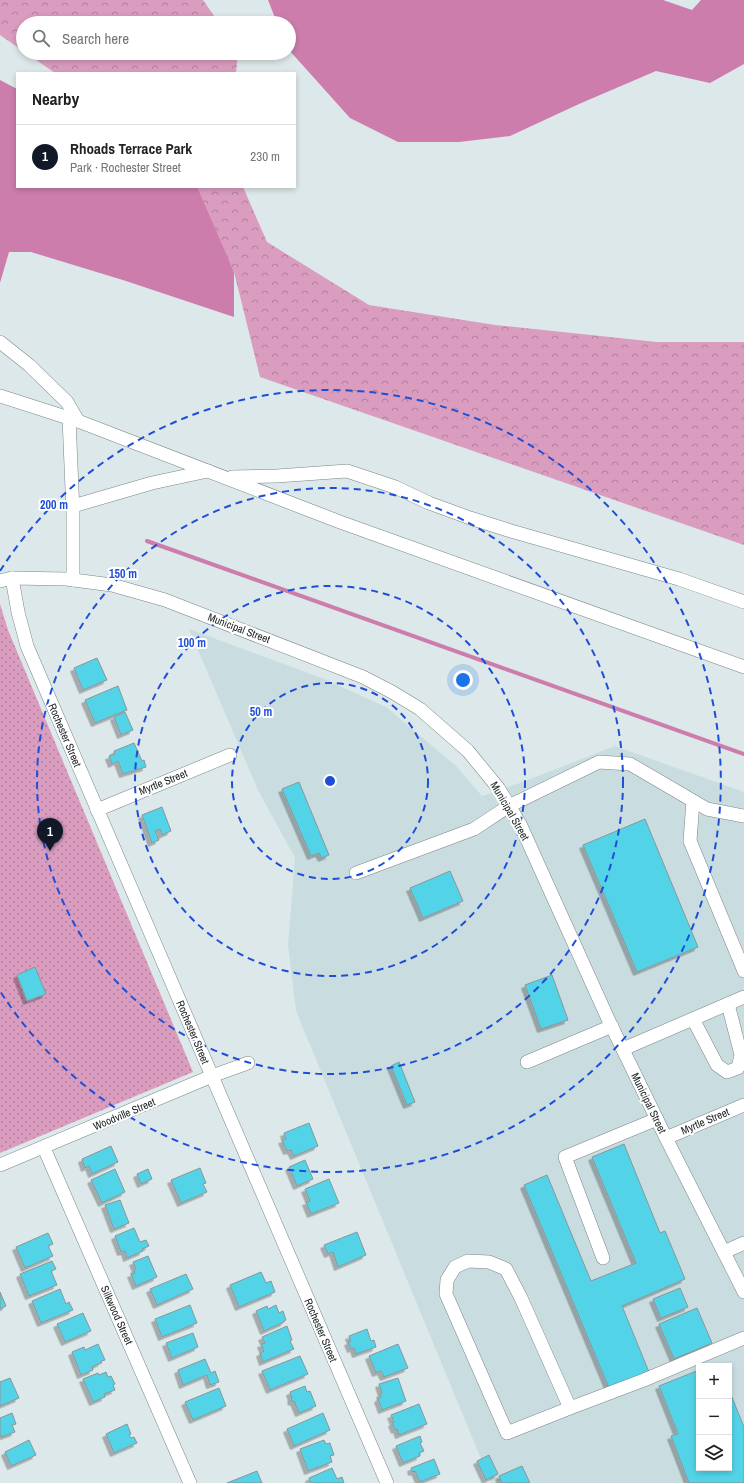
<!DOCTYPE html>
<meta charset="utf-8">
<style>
:root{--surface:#fff;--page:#f6f6f6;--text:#222;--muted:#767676;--line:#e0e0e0;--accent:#111827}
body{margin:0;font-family:"Archivo Narrow",sans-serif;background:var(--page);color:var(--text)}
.controls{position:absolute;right:12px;bottom:12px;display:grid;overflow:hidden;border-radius:0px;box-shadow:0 2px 6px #0003}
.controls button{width:36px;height:36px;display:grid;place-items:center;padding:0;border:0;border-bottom:1px solid var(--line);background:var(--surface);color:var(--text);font:20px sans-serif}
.you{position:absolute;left:463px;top:680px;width:14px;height:14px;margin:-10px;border:3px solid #fff;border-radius:50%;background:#1a73e8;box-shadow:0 0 0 6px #1a73e833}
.badge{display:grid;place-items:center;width:26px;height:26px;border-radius:50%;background:var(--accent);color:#fff;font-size:13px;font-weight:700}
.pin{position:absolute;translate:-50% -33px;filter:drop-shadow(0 1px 2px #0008)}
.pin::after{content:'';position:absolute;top:21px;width:14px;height:12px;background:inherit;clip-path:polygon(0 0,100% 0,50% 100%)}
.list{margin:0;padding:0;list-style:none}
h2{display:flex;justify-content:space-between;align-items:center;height:52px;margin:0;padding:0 16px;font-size:17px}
h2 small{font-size:13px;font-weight:400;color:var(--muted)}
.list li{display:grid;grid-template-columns:26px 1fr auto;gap:12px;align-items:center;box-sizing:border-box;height:64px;padding:0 16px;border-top:1px solid var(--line)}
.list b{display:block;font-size:15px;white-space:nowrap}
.list p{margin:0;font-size:13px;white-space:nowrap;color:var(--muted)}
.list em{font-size:13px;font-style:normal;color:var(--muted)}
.icon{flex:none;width:22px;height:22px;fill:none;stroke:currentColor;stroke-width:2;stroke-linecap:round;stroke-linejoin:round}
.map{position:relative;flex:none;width:744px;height:1483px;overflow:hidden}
.search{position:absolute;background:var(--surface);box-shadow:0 2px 6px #0003;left:16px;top:16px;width:280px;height:44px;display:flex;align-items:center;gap:10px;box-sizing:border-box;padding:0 14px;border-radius:22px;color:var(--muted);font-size:15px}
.panel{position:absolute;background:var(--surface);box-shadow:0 2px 6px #0003;left:16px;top:72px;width:280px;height:116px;border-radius:0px}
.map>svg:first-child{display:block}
.built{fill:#c9dde1;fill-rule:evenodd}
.forest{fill:url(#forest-crowns)}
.park{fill:url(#park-dots)}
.water{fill:#cc7dac}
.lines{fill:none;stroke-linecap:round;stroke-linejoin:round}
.stream{stroke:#cc7dac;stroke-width:4}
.building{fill:#52d3e8;stroke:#8b9597;filter:url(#shadow)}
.minor-casing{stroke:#7b8587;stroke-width:14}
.minor{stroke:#fff;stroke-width:13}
.ring{fill:none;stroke:#1d4ed8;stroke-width:2;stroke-dasharray:7 5}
.labels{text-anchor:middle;stroke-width:4;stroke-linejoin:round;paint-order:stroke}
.street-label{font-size:11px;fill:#242929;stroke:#fff}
.centre{fill:#1d4ed8;stroke:#fff;stroke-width:2}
.ring-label{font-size:12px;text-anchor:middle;font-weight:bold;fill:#1d4ed8;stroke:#fff;stroke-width:4;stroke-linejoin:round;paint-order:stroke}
</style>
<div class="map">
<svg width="744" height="1483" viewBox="0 0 744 1483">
<defs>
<pattern id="forest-crowns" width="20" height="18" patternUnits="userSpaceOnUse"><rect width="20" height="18" fill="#da9dc0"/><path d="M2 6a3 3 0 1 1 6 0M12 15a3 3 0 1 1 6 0" fill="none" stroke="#b1809c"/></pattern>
<pattern id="park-dots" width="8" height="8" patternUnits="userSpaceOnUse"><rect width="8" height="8" fill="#da9dc0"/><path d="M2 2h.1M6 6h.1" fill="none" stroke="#b1809c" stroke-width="1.8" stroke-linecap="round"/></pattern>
<filter id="shadow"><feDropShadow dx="-3.5" dy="3.5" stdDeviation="0" flood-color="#0004"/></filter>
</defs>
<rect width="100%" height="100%" fill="#dde8ea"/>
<path class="built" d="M189,629L324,679L386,707L456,766L482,796L520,783L615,746L744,792V1483H491L296,1011L288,945L295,858L258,790ZM699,1366H729V1468H699Z"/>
<g class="forest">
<path d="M0,0H203L219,23H23V51L0,35Z"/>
<path d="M26,53H238L236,73H55Z"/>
<path d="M195,187H243L267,242L369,305L495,325L657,342H744V545L260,377L234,272Z"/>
</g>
<path class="park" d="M0,604L8,630L193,1072L0,1153Z"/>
<g class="water">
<path d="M268,0H663L692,10L701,0H744V64L710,83L656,71L579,104L510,136L459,142H398L350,118L289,50V23H277Z"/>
<path d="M0,80L17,89V187H197L234,272V317L126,281L31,252H9L0,283Z"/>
</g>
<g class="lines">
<path class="stream" d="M147,541L744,754"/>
</g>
<g class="building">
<path d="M97,658L107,680L83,690L74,668Z"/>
<path d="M118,686L127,710L95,723L85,700Z"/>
<path d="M125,712L133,730L121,735L114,717Z"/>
<path d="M134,743L142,761L144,760L146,767L123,774L118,761L112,764L109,756L115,754L114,751Z"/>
<path d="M299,782L329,855L322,858L319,853L311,856L282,789Z"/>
<path d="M162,807L171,831L162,835L160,829L155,831L159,840L152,843L142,815Z"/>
<path d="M645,819L698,947L637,972L583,845Z"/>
<path d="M450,871L463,901L423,918L410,888Z"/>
<path d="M35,967L46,994L27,1001L17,975Z"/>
<path d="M552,975L568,1020L541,1029L525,985Z"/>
<path d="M399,1062L415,1102L407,1105L391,1066Z"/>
<path d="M309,1123L318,1146L294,1156L291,1150L287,1151L282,1140L286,1139L284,1133Z"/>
<path d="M624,1144L660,1233L665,1231L685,1279L622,1306L649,1372L609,1388L524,1185L547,1175L591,1281L636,1263L592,1157Z"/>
<path d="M111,1146L118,1162L92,1174L89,1166L85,1168L82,1159Z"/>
<path d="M305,1160L313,1179L297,1186L289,1167Z"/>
<path d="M200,1168L206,1183L203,1184L207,1192L181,1203L171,1180Z"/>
<path d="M115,1169L125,1192L102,1203L91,1180Z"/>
<path d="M148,1169L152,1179L141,1184L137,1174Z"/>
<path d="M329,1179L339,1203L311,1214L306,1202L310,1201L305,1189Z"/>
<path d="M120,1200L129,1223L114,1229L105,1205Z"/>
<path d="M134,1228L140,1242L146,1240L149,1246L142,1249L143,1251L127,1258L125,1251L121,1252L115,1236Z"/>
<path d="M357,1232L366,1255L338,1267L333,1252L328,1254L324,1245Z"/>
<path d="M48,1233L53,1244L48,1246L53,1256L25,1268L16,1247Z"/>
<path d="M148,1256L157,1277L136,1286L131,1274L135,1273L134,1270L136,1269L133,1262Z"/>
<path d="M52,1261L56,1269L51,1271L57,1285L29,1296L20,1274Z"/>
<path d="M261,1272L266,1283L271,1281L275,1292L239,1307L230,1285Z"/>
<path d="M186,1274L193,1289L157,1305L150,1289Z"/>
<path d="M680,1288L688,1307L661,1318L653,1299Z"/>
<path d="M60,1289L66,1304L69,1302L73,1310L41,1323L32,1301Z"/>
<path d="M0,1292L6,1306L0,1309Z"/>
<path d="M190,1305L197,1323L162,1337L155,1319Z"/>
<path d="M276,1305L279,1313L283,1311L286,1320L284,1321V1322L264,1331L256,1311L267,1306L268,1309Z"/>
<path d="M697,1308L712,1343L674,1359L659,1324Z"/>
<path d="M83,1313L91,1331L65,1342L57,1324Z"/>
<path d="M287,1326L292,1340L290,1341L294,1349L263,1362L260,1353L264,1351L261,1344L265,1343L262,1337Z"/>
<path d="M367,1329L371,1341L374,1340L376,1347L356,1354L354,1348L351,1349L348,1342L351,1341L349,1336Z"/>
<path d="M193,1333L198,1347L172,1358L166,1343Z"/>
<path d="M98,1344L105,1360L101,1361L102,1362L92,1367L93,1370L81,1375L72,1352L84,1347L85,1350Z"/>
<path d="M398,1344L408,1368L384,1377L381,1371L376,1373L369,1356Z"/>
<path d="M300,1356L308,1374L270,1390L262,1371Z"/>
<path d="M205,1359L211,1373L215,1371L219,1382L210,1385L207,1375L183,1385L178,1370Z"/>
<path d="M699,1370V1468H729V1390L744,1427V1483H689L671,1436L678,1434L659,1386Z"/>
<path d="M106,1372L108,1377L111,1376L115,1384L113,1385L115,1390L104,1394L105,1397L93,1402L83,1379L98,1373L99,1375Z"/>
<path d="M10,1378L19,1398L0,1406V1382Z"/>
<path d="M398,1378L406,1401L382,1410L378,1399L381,1397L380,1394L382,1393L379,1384Z"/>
<path d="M305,1386L307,1392L310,1391L316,1406L299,1413L294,1401L292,1402L291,1398H292L290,1392Z"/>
<path d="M219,1388L226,1406L193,1420L185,1402Z"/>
<path d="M419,1404L427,1424L399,1435L397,1429L395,1430L392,1423L394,1422L391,1415Z"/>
<path d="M12,1413L16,1424L12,1425L15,1432L1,1437L0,1434V1418Z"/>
<path d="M323,1413L330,1430L294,1446L287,1429Z"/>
<path d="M127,1424L131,1434L129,1435L131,1438L134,1437L137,1443L114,1453L106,1434Z"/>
<path d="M420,1436L422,1442L420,1443L424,1451L419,1453L420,1456L403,1463L396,1446Z"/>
<path d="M29,1440L36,1455L11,1466L5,1452Z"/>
<path d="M324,1440L326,1444L330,1443L334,1455L330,1456L332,1462L308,1471L300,1449Z"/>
<path d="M489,1455L498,1474L486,1480L477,1461Z"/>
<path d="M434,1459L440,1474L420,1482L415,1471L412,1472L411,1468Z"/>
<path d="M522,1466L530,1483H502L499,1476Z"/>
<path d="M332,1468L337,1479L342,1477L344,1483H311L309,1478Z"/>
<path d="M257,1471L262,1483H227Z"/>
</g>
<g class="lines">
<defs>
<g id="minor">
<path d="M0,342L29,365L67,402L78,421"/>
<path d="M0,396L78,421L340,522L744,667"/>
<path d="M69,418L73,513V580"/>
<path d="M232,477L277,476L347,471L395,487L429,503L470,518L511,531L679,579L744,602"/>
<path d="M73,506L152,483L208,471"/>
<path d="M12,578L18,612L27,646L387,1483"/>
<path d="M0,581L12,578L66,579L112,585L165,600L363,677L392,692L420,709L468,751L499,789L520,824L609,1021L666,1138L744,1292"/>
<path d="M693,801L690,841L744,971"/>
<path d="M97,810L230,755"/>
<path d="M356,873L474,829L509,806L599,762L630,764L707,809L744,816"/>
<path d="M693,1019L717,1065L727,1072L738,1068L741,1055L728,1004"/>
<path d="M623,1049L744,997"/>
<path d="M527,1062L612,1026"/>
<path d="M666,1138L744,1105"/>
<path d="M44,1148L190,1483"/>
<path d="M0,1165L212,1076L248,1063"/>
<path d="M724,1252L744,1243"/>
<path d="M603,1258L565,1157L657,1119"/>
<path d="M570,1408L507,1433L446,1294L447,1280L455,1267L468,1261L489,1262L506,1269L521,1298L570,1408L644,1380L744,1338"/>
</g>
</defs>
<use href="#minor" class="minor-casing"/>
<use href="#minor" class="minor"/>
</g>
<g class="ring">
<circle cx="330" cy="781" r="98"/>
<circle cx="330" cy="781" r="195"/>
<circle cx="330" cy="781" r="293"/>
<path d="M0 571A391 391 0 1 1 0 991"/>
</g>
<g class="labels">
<g class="street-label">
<text transform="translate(239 628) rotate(21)" y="4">Municipal Street</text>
<text transform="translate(65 735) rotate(67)" y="4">Rochester Street</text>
<text transform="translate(163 782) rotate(-22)" y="4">Myrtle Street</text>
<text transform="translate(510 811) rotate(60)" y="4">Municipal Street</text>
<text transform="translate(193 1032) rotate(67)" y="4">Rochester Street</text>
<text transform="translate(649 1103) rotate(64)" y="4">Municipal Street</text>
<text transform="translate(124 1114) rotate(-23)" y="4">Woodville Street</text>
<text transform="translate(705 1121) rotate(-23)" y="4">Myrtle Street</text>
<text transform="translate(117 1315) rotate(66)" y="4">Silkwood Street</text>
<text transform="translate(321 1330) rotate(67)" y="4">Rochester Street</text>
</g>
</g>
<circle cx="330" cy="781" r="6" class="centre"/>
<g class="ring-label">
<text x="54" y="509">200 m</text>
<text x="123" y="578">150 m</text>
<text x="192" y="647">100 m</text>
<text x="261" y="716">50 m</text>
</g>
</svg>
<div class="controls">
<button>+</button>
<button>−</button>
<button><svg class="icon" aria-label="layers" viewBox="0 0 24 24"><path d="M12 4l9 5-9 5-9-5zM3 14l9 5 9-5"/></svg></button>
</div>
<div class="you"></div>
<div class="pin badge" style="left:50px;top:851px">1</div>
<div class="search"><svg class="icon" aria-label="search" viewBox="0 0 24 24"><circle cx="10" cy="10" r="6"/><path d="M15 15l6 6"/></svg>Search here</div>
<section class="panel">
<h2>Nearby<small></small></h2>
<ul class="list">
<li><span class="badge">1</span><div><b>Rhoads Terrace Park</b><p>Park · Rochester Street</p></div><em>230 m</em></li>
</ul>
</section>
</div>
